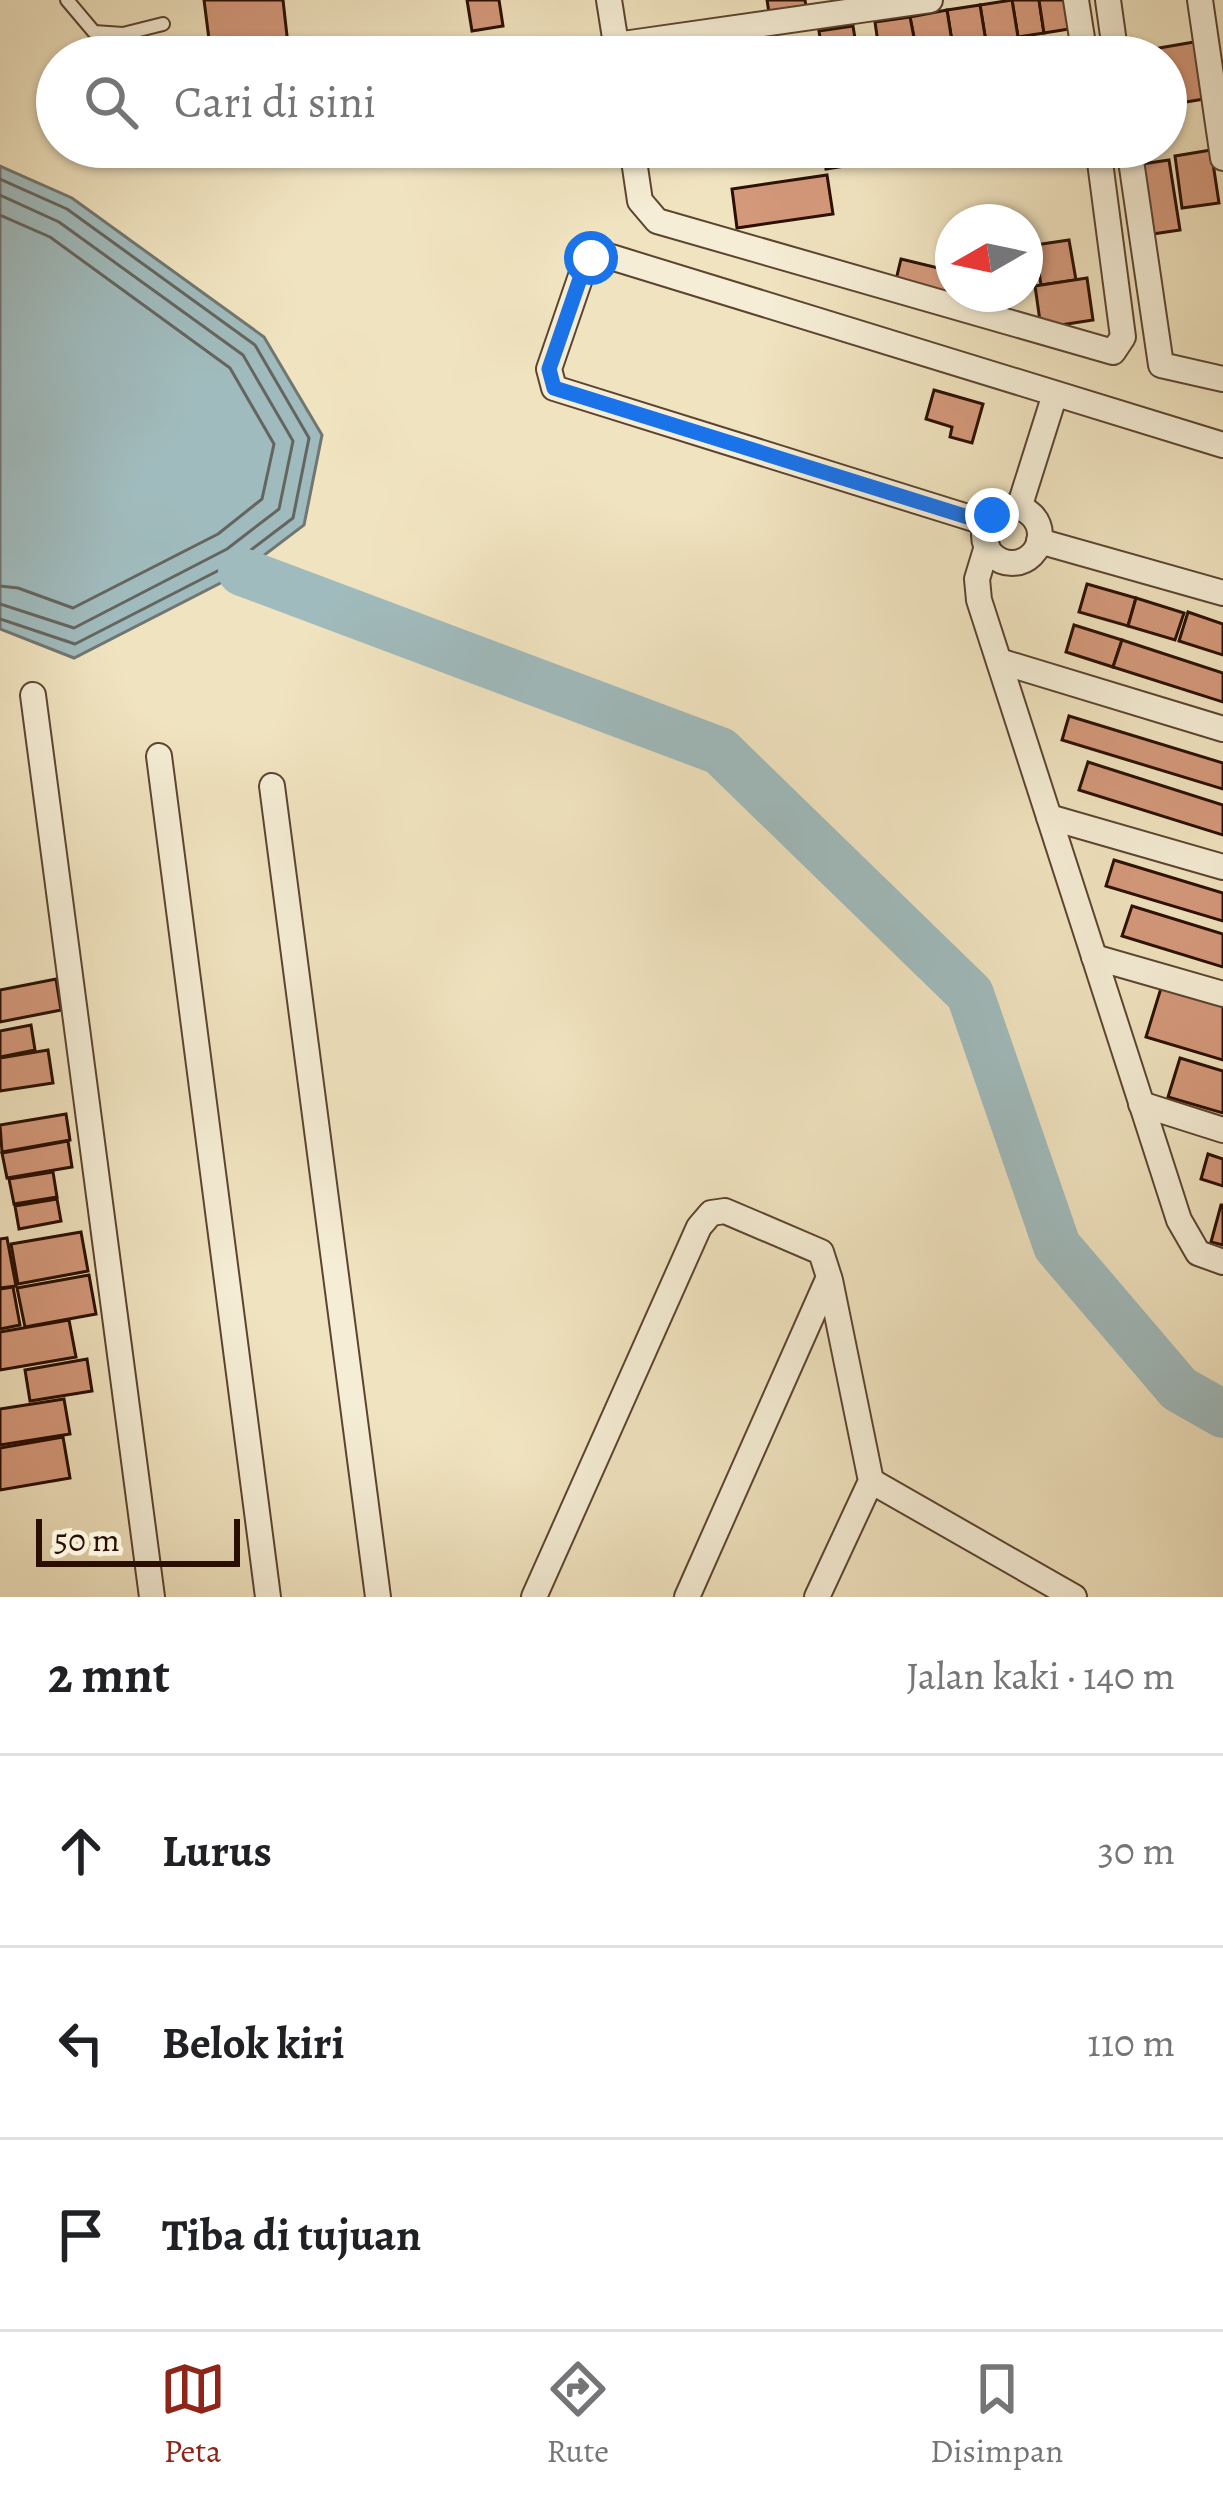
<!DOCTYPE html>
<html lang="id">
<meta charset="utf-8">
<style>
:root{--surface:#fff;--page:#f2f2f2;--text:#202124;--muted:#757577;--line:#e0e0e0;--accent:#8f2418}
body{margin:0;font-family:Alegreya,serif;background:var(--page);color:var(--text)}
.compass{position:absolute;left:935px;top:204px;width:108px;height:108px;border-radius:50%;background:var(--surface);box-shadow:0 3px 9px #0004;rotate:261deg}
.scale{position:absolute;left:36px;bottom:30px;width:204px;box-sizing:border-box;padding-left:12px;border:6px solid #2a0f01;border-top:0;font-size:33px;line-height:42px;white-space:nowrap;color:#2a0f01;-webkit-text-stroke:9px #f5edd5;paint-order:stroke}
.stop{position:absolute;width:36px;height:36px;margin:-27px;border:9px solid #1a73e8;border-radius:50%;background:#fff}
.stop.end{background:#1a73e8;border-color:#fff;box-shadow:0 3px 12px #0008}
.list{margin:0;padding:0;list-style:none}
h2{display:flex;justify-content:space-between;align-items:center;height:156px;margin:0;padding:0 48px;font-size:51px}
h2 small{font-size:39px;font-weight:400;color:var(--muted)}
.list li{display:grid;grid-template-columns:78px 1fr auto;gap:36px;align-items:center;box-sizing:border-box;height:192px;padding:0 48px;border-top:3px solid var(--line)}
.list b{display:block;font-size:45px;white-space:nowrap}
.list em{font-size:39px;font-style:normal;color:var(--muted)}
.icon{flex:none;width:66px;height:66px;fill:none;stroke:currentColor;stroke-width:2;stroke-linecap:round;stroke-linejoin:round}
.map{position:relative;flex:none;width:1223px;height:1597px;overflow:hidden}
.search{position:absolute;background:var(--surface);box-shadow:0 3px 9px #0004;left:36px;right:36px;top:36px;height:132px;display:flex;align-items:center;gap:30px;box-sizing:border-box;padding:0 42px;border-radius:66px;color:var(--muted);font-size:45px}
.sheet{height:732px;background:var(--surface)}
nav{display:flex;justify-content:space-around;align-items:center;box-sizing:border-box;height:168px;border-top:3px solid var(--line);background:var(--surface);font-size:33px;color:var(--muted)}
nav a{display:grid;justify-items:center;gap:6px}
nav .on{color:var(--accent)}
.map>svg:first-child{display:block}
.water{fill:#a0bbbd;stroke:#717672;stroke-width:3}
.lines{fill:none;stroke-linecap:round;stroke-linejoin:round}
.shore{stroke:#65655f;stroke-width:3}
.river{stroke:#a0bbbd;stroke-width:48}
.building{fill:#d4997b;stroke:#2a0f01;stroke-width:3}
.service-casing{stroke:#5c4430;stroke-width:16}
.minor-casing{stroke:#5c4430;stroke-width:28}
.service{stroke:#f5edd5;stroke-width:12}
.minor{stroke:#f5edd5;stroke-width:24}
.route{stroke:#1a73e8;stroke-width:15}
</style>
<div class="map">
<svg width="1223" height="1597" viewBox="0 0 1223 1597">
<rect width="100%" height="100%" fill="#f0e3bf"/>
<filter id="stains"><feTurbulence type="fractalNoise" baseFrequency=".00167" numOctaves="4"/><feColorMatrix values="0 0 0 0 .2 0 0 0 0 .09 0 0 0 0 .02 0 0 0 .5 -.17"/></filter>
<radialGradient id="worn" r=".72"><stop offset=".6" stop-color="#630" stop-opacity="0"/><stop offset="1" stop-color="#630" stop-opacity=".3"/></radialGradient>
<path class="water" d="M0,166L72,198L264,337L322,435L304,525L242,572L74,658L0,629Z"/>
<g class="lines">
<g class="shore">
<path d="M0,179L67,209L255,345L309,438L293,518L235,562L75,644L0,619"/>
<path d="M0,195L59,222L243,355L293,441L279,509L227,549L74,628L0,604"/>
<path d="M0,215L50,237L230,368L274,444L262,499L218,534L73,608L18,588L0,586"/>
</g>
<path class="river" d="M242,572L720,751L970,994L1057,1246L1179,1389L1223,1414"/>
</g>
<g class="building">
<path d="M204,0H283L288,45L211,55Z"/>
<path d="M467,0H499L503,26L472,31Z"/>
<path d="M767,0H805L807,13L770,19Z"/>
<path d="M1012,0H1039L1044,33L1018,37Z"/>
<path d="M1012,0L1018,37L986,42L980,5Z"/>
<path d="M1039,0H1064L1069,29L1044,33Z"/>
<path d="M980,5L986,42L953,48L947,10Z"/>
<path d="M947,10L953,48L917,53L910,17Z"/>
<path d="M910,17L917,53L880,57L875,22Z"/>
<path d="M853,26L858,57H823L819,31Z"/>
<path d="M1194,42L1204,99L1168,105L1166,57H1160L1159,48Z"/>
<path d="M705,43L708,57H643V54Z"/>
<path d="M573,147H610L611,153L574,159Z"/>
<path d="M823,147H874L876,161L826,169Z"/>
<path d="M874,147H908L910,156L876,161Z"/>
<path d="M908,147H949L950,150L910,156Z"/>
<path d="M1211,150L1219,203L1182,208L1175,156Z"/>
<path d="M1169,160L1180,230L1146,235L1135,165Z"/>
<path d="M827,175L833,214L737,228L732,189Z"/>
<path d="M1069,240L1076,280L1041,285L1035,245Z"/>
<path d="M901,259L951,271L945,297L895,284Z"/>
<path d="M1087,278L1093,320L1041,328L1035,286Z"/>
<path d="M934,390L983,404L972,443L950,437L952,427L926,419Z"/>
<path d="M1087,584L1136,598L1128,626L1079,612Z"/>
<path d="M1136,598L1184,613L1175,640L1128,626Z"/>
<path d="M1188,612L1223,624V655L1179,641Z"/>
<path d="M1074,625L1122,640L1113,667L1066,652Z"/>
<path d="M1122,640L1223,673V702L1113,667Z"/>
<path d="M1069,716L1223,763V789L1062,740Z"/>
<path d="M1088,762L1223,805V835L1079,790Z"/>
<path d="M1114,860L1223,893V921L1106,886Z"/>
<path d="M1132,906L1223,934V967L1122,936Z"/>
<path d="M56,979L61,1010L0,1022V990Z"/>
<path d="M1161,988L1223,1006V1060L1146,1037Z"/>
<path d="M31,1025L35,1050L0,1057V1031Z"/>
<path d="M48,1050L53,1083L0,1091V1058Z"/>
<path d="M1180,1058L1223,1071V1113L1168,1097Z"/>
<path d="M66,1114L70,1140L2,1152L0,1125Z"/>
<path d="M68,1141L72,1167L7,1178L2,1153Z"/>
<path d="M1208,1154L1223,1159V1186L1201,1179Z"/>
<path d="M53,1172L57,1197L14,1204L9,1179Z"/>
<path d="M57,1199L61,1221L19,1229L15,1206Z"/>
<path d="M1221,1205H1223V1245L1211,1242Z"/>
<path d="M81,1232L88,1271L18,1284L11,1244Z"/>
<path d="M7,1238L16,1286L0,1288V1239Z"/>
<path d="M89,1275L96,1314L25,1327L17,1288Z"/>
<path d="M13,1287L20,1325L0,1329V1289Z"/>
<path d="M69,1320L76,1357L0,1370V1332Z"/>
<path d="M87,1359L92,1391L30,1401L25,1370Z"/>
<path d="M64,1399L70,1434L0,1445V1409Z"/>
<path d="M63,1437L70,1478L0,1490V1448Z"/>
</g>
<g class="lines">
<defs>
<path id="service" d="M67,0L94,32L123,34L163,24"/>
<g id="minor">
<path d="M609,0L618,57"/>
<path d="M1076,0L1085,57"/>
<path d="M1108,0L1116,57"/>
<path d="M1200,0L1223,158"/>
<path d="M616,45L930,0"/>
<path d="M632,147L640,201L657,221L1113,352L1123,337L1098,147"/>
<path d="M1129,147L1161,365L1223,379"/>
<circle cx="1012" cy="535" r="28"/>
<path d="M1019,508L1055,394"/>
<path d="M987,523L554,388L549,369L584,267L591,258L611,257L1223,445"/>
<path d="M1039,541L1223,593"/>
<path d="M987,546L977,579L979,600L1179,1220L1198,1253L1223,1262"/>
<path d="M999,661L1223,729"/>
<path d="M33,695L152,1597"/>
<path d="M159,756L268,1597"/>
<path d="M272,786L378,1597"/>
<path d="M1049,817L1223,867"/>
<path d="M1094,957L1223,994"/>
<path d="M1141,1104L1223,1130"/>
<path d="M871,1481L1074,1597"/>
<path d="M534,1597L699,1227L711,1213L725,1211L821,1252L829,1277L687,1597"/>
<path d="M817,1597L871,1481L830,1280"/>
</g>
</defs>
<use href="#service" class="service-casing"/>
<use href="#minor" class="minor-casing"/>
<use href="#service" class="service"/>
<use href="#minor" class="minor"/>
</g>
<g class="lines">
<path class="route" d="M591,258L584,267L549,369L554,388L987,523L992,515"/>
</g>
<rect width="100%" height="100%" filter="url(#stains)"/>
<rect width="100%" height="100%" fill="url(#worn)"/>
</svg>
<svg class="compass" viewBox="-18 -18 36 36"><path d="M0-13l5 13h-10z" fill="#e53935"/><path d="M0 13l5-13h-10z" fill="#757577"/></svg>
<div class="scale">50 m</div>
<div class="stop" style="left:591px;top:258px"></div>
<div class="stop end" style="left:992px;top:515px"></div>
<div class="search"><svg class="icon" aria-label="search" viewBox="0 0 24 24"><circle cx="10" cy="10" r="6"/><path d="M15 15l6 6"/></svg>Cari di sini</div>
</div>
<section class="sheet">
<h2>2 mnt<small>Jalan kaki · 140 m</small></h2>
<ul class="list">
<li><svg class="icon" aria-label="ahead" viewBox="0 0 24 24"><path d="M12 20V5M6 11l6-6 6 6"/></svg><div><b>Lurus</b></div><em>30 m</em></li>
<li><svg class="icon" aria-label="left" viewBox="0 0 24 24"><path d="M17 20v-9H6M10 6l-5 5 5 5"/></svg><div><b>Belok kiri</b></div><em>110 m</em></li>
<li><svg class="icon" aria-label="arrive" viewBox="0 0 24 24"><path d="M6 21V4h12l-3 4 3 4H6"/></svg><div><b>Tiba di tujuan</b></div></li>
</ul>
</section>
<nav>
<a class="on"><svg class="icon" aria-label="map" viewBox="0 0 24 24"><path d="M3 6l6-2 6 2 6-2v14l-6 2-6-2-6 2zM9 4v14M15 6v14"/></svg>Peta</a>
<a><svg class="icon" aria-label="directions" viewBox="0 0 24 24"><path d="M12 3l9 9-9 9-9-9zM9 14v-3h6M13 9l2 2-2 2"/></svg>Rute</a>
<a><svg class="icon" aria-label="saved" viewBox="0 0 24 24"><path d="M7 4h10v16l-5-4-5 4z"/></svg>Disimpan</a>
</nav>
